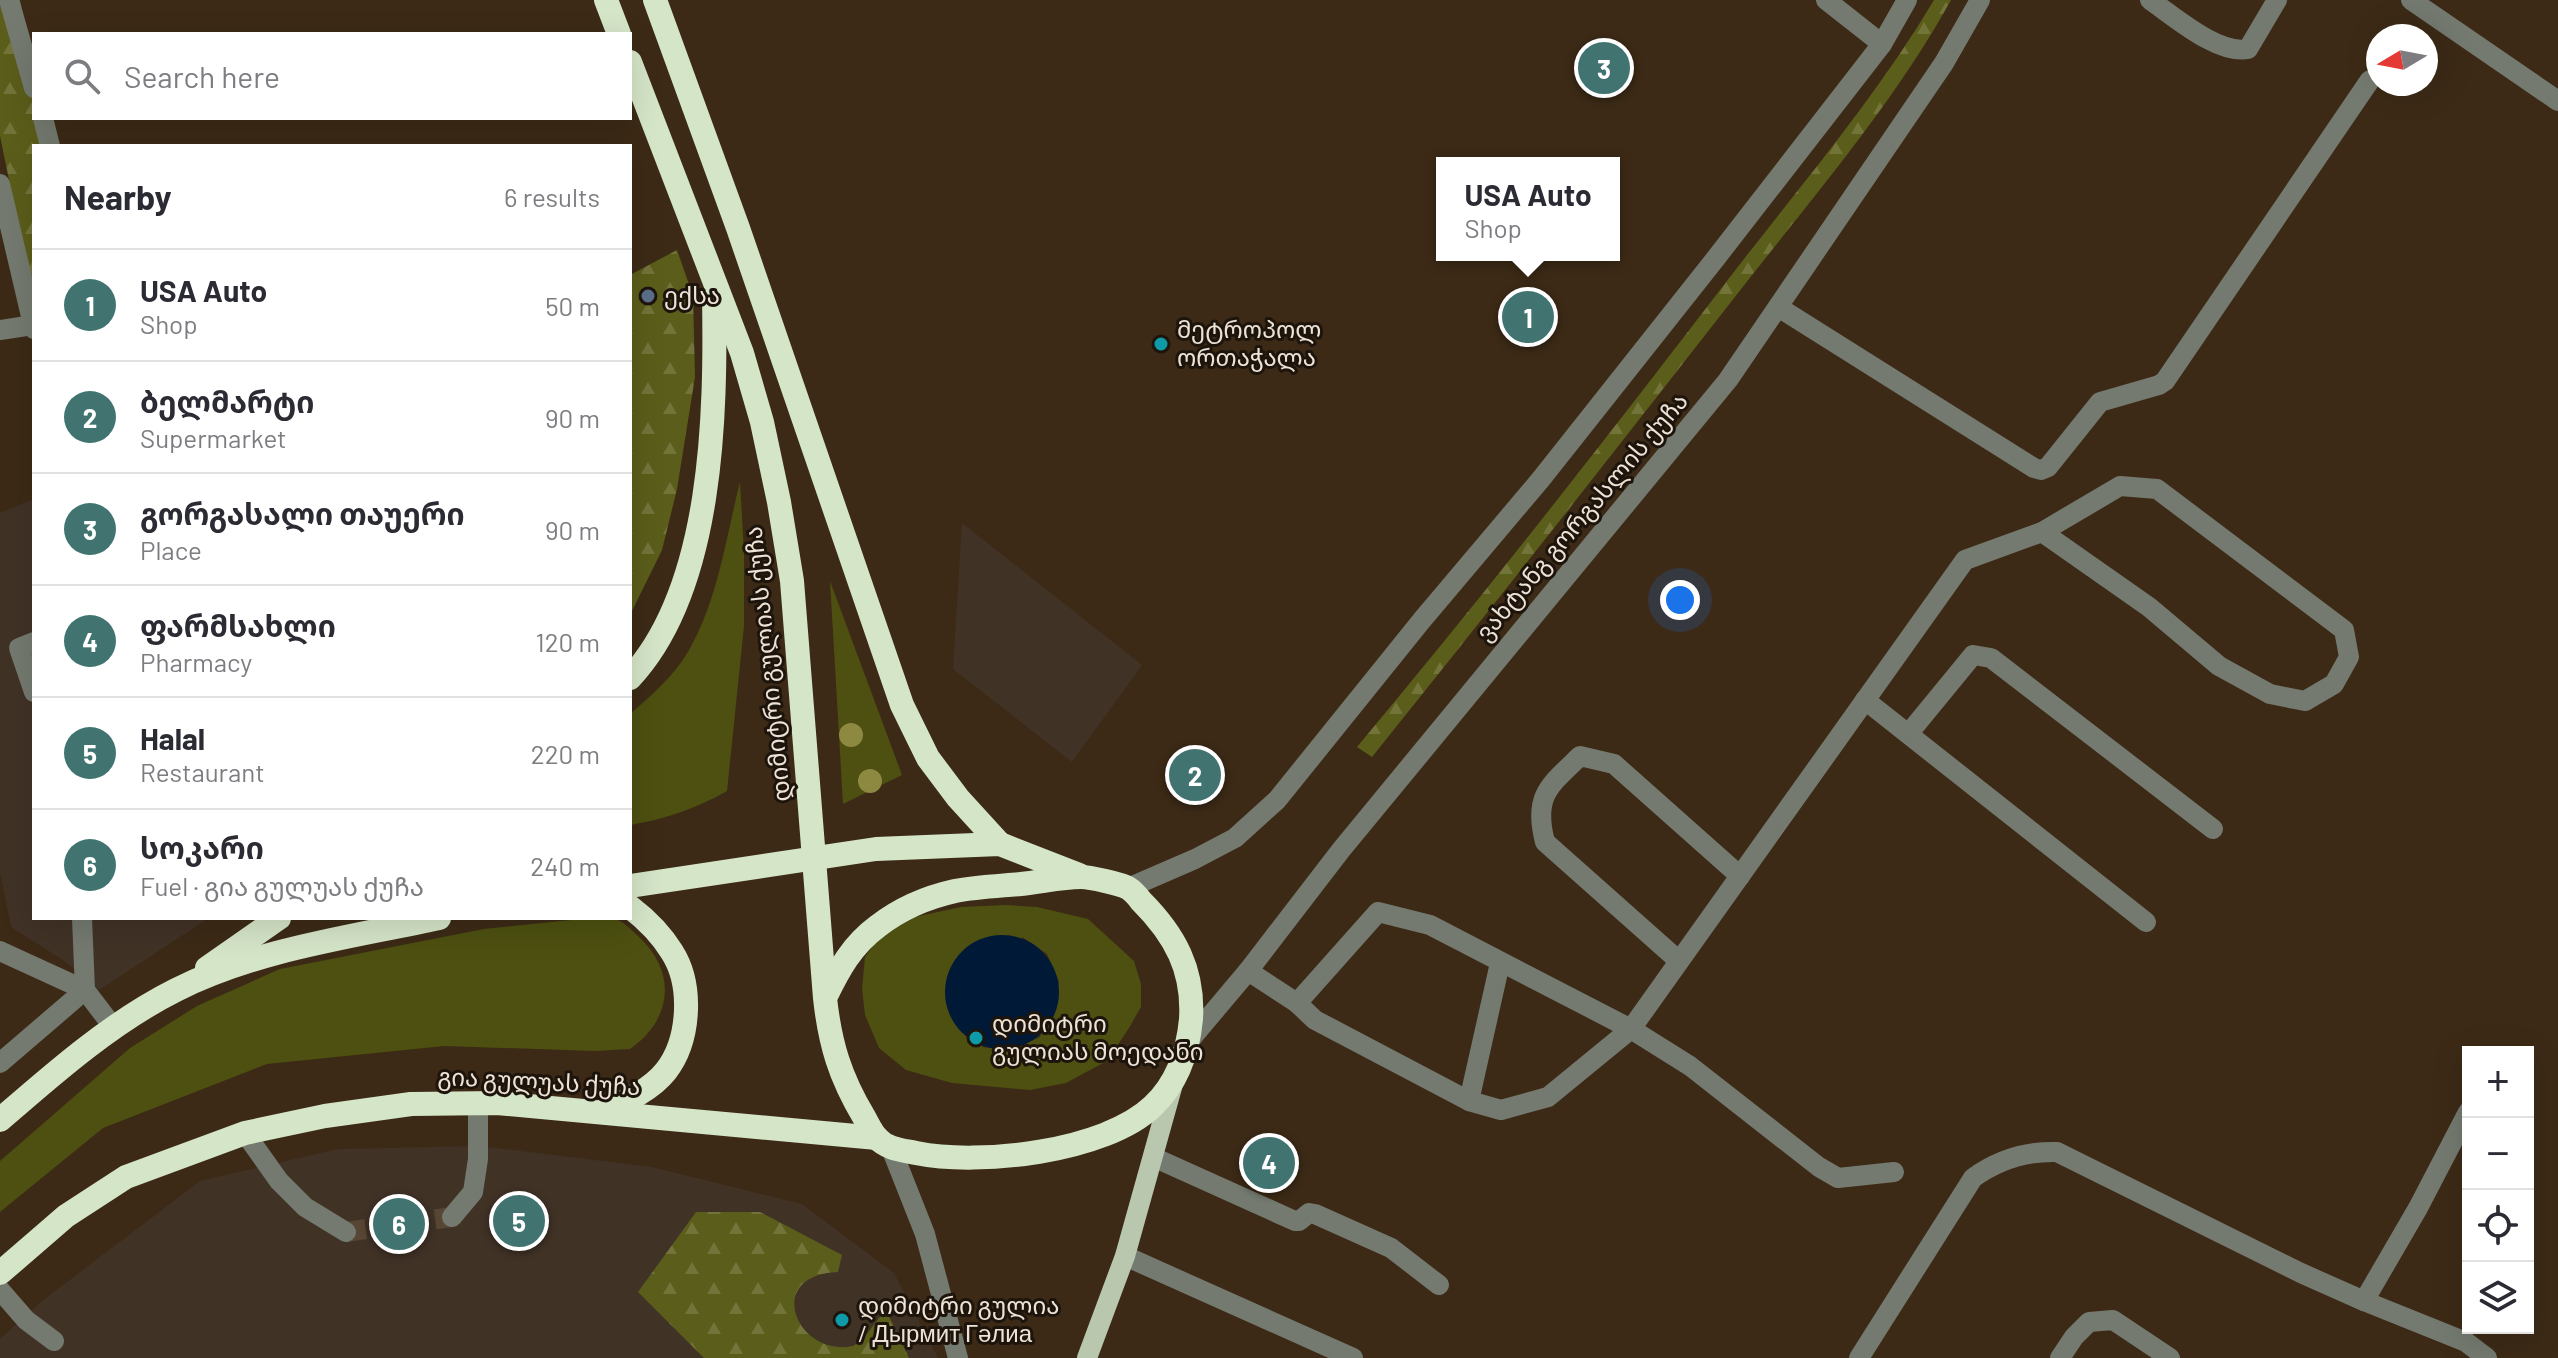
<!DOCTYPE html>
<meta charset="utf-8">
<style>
:root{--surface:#fff;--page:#f7f7f7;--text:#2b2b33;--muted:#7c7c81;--line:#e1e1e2;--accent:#417470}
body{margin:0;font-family:Barlow,"Noto Sans Georgian",sans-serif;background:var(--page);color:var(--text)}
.controls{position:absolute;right:24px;bottom:24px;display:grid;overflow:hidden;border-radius:0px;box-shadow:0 8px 32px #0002}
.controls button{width:72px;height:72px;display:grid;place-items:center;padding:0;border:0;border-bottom:2px solid var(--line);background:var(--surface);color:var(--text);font:40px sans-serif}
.compass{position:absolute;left:2366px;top:24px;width:72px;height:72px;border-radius:50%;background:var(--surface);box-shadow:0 8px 32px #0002;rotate:260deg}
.you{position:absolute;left:1680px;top:600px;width:28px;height:28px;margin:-20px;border:6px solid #fff;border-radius:50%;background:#1a73e8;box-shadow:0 0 0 12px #1a73e833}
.badge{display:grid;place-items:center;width:52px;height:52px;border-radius:50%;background:var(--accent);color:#fff;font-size:26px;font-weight:700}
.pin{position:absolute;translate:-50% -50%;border:4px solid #fff;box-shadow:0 2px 8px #0006}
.popup{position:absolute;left:1436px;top:157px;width:184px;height:104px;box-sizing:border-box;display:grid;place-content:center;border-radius:0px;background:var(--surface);filter:drop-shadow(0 2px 6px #0005);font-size:26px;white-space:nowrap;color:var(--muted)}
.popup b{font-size:30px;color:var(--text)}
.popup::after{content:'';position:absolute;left:50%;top:100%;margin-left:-16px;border:16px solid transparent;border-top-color:var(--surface)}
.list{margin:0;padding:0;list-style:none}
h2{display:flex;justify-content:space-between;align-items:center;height:104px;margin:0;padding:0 32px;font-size:34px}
h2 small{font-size:26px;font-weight:400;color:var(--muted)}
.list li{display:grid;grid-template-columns:52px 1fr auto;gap:24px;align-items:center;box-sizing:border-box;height:112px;padding:0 32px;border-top:2px solid var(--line)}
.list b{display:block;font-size:30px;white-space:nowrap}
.list p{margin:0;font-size:26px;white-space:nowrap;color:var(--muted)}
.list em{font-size:26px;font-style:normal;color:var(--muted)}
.icon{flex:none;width:44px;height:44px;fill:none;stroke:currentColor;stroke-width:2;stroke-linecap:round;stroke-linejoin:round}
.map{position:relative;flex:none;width:2558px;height:1358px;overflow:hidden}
.search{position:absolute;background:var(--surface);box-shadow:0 8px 32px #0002;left:32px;top:32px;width:600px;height:88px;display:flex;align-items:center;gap:20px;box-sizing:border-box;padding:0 28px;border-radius:0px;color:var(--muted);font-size:30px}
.panel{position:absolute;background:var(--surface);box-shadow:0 8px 32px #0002;left:32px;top:144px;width:600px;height:776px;border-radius:0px}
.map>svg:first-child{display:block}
.commercial{fill:#413226}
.grass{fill:#4d5010;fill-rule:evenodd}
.forest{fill:url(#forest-firs)}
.water{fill:#001936}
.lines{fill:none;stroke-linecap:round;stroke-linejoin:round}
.minor-tunnel{stroke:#574633;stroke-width:20;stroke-dasharray:20 10;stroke-linecap:butt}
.minor{stroke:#747a6f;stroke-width:20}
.major{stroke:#bac7af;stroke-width:20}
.highway{stroke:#d5e5c8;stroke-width:24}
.tree{fill:#8e8940}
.service-dot{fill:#5c6f8a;stroke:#1d150c;stroke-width:3}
.culture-dot{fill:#0f9aa8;stroke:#1d150c;stroke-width:3}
.labels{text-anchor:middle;stroke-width:6;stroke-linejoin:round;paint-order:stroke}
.poi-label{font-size:24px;fill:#ede2d5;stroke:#1d150c;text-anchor:start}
.street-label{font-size:24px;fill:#ede2d5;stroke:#1d150c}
</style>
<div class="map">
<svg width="2558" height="1358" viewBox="0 0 2558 1358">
<defs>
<pattern id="forest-firs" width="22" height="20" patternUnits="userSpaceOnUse" patternTransform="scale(2)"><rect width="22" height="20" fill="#5b5d1a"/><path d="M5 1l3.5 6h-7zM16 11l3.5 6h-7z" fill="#73743a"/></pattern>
</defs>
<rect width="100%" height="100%" fill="#3c2a16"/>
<g class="commercial">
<path d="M34,499V918H209L99,990L66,962L11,927L0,872V513Z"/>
<path d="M962,523L1142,665L1072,762L953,669Z"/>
<path d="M478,1146L652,1167L802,1204L894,1273L938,1358H0V1339L42,1301L200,1181L338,1149Z"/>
</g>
<g class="grass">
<path d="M740,482L744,553V626L727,791C695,809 666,819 630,825V714C652,695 675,675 689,650C718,600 726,537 740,482Z"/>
<path d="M830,581L902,775L843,804Z"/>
<path d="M1006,905L1037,907L1088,919L1134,961L1141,984V1007L1129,1028L1107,1061L1066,1083L1030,1090L952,1083L906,1070L879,1048L865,1015L862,989L865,957L880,935L910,918L961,907ZM1022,937L1047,954L1059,982L1040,1037L1012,1050L982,1047Z"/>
<path d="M591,918C599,918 609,916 616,919C625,923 633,931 640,938C677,973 672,1020 630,1049L595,1051L444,1046L267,1064L103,1128L0,1212V1161L130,1048L197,1006L280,969L484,929Z"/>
</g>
<g class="forest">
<path d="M0,0H20L34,71V118L49,146H34V301L0,136Z"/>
<path d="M1934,0H1951C1893,105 1812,198 1738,293C1617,448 1495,604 1372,757L1357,747C1486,593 1608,436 1730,277C1800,186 1875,99 1934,0Z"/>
<path d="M677,250L693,296L695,377L677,489L662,550L630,615V275Z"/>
<path d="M696,1212H760L842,1255L838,1272C762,1275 797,1358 853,1346C868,1338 874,1321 886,1310L909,1358H704L638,1292Z"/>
</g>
<circle class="water" cx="1002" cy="992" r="57"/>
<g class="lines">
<path class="minor-tunnel" d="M346,1232L452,1217"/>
<g class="minor">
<path d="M9,0L34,88"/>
<path d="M1826,0L1882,44"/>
<path d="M2150,0C2175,17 2218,55 2248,49L2277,0"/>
<path d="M2411,0L2558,101"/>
<path d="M43,118L50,146"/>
<path d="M0,184L34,329"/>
<path d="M1778,307L2034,468L2041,470L2048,467L2100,402L2159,385L2165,381L2370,80"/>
<path d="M0,330L33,325"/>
<path d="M34,642L19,648L34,692"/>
<path d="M1865,700L2146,922"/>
<path d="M1909,733L1973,655L1991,658L2213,829"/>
<path d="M1128,888L1195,859L1235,838L1277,800L1422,620L1541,479L1716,258L1882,44L1907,0"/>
<path d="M0,951L85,990L114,1028"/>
<path d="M1679,961L1545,842C1533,796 1549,786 1580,756L1614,764L1740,876"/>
<path d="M1248,971L1297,1003L1315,1020L1469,1101L1501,1110L1548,1097L1631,1029L1965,560L2042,532L2120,486L2157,489L2344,630L2349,657L2334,684L2305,701L2270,694L2219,666L2149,607L2042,532"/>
<path d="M1297,1003L1378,912L1430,925L1631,1029L1690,1066L1819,1167L1838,1178L1894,1172"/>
<path d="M1189,1041L1248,971L1341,850L1728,380L1944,63L1980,0"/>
<path d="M0,1063L85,990L82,918"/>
<path d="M1469,1101L1500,963"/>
<path d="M245,1133L279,1181L305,1207L346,1232"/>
<path d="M891,1148L925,1234L958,1358"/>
<path d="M1153,1157L1295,1221H1299L1309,1213L1315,1214L1391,1248L1439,1285"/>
<path d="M452,1217L473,1192L478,1159V1103"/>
<path d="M1125,1256L1353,1358"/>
<path d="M0,1290L26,1320L54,1341"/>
<path d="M2364,1301L2466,1342L2487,1358"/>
<path d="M1859,1358L1973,1178C1998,1160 2025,1151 2057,1152L2301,1273L2364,1301L2418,1208L2468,1112"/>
<path d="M2060,1358L2074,1337L2089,1322L2113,1320L2170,1358"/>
</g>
<path class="major" d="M1087,1358L1125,1256L1173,1084"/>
<g class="highway">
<path d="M606,0L619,34"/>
<path d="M655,0L738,228L902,705L928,758L958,798L1000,844"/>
<path d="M630,62L742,353L762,422L779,502L792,581L825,998C830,1044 840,1077 864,1117C868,1124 872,1133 877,1138C887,1149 902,1150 916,1153C979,1166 1105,1152 1153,1106C1177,1083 1188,1052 1191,1019C1194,970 1175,935 1141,901C1138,897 1133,891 1128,888C1121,884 1090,877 1081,877C1062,877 1041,882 1021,884C999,886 976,887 955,891C928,897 900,909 878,926C852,945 839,969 825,998"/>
<path d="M630,678C714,588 716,412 714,296"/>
<path d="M630,886L876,849L1000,844L1079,875"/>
<path d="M207,968L279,918"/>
<path d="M604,1111C626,1101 651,1090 666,1071C690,1040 693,985 672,952C661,934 647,920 630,907"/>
<path d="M0,1120C54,1073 112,1022 176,990C257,949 352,937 439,918"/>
<path d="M0,1273L66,1216L126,1177L245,1133L325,1116L411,1104L497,1103L877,1138"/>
</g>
</g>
<g class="tree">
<circle cx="851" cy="735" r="12"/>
<circle cx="870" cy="781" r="12"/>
</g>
<circle class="service-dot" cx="648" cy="296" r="8"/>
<g class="culture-dot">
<circle cx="1161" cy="344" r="8"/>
<circle cx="976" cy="1038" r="8"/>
<circle cx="842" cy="1320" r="8"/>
</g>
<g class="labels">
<g class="poi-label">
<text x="664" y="304">ექსა</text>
<text x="1177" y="338">მეტროპოლ<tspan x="1177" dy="28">ორთაჭალა</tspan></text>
<text x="992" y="1032">დიმიტრი<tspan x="992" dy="28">გულიას მოედანი</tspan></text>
<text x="858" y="1314">დიმიტრი გულია<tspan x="858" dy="28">/ Дырмит Гәлиа</tspan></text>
</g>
<g class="street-label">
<text transform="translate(1582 517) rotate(-50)" y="8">ვახტანგ გორგასლის ქუჩა</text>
<text transform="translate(768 664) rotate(-96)" y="8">დიმიტრი გულიას ქუჩა</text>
<text transform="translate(539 1082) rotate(3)" y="8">გია გულუას ქუჩა</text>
</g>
</g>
</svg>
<div class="controls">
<button>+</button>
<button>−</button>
<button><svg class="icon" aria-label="locate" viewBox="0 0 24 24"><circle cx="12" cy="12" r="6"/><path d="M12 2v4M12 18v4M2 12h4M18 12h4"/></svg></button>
<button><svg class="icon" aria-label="layers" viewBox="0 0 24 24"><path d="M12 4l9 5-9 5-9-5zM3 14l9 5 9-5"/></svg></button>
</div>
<svg class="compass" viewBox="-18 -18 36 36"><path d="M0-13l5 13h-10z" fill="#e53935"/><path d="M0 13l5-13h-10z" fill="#7c7c81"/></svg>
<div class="you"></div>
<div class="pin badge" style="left:1528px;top:317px">1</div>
<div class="popup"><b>USA Auto</b>Shop</div>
<div class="pin badge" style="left:1195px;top:775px">2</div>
<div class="pin badge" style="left:1604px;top:68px">3</div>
<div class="pin badge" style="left:1269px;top:1163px">4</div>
<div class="pin badge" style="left:519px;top:1221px">5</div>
<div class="pin badge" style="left:399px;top:1224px">6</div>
<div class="search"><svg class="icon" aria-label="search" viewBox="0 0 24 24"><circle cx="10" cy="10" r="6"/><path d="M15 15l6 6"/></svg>Search here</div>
<section class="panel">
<h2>Nearby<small>6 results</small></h2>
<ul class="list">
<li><span class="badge">1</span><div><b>USA Auto</b><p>Shop</p></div><em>50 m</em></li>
<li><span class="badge">2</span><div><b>ბელმარტი</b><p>Supermarket</p></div><em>90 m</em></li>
<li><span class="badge">3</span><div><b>გორგასალი თაუერი</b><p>Place</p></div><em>90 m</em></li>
<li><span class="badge">4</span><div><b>ფარმსახლი</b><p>Pharmacy</p></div><em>120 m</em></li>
<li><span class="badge">5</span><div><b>Halal</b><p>Restaurant</p></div><em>220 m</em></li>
<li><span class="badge">6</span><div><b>სოკარი</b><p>Fuel · გია გულუას ქუჩა</p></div><em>240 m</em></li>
</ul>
</section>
</div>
